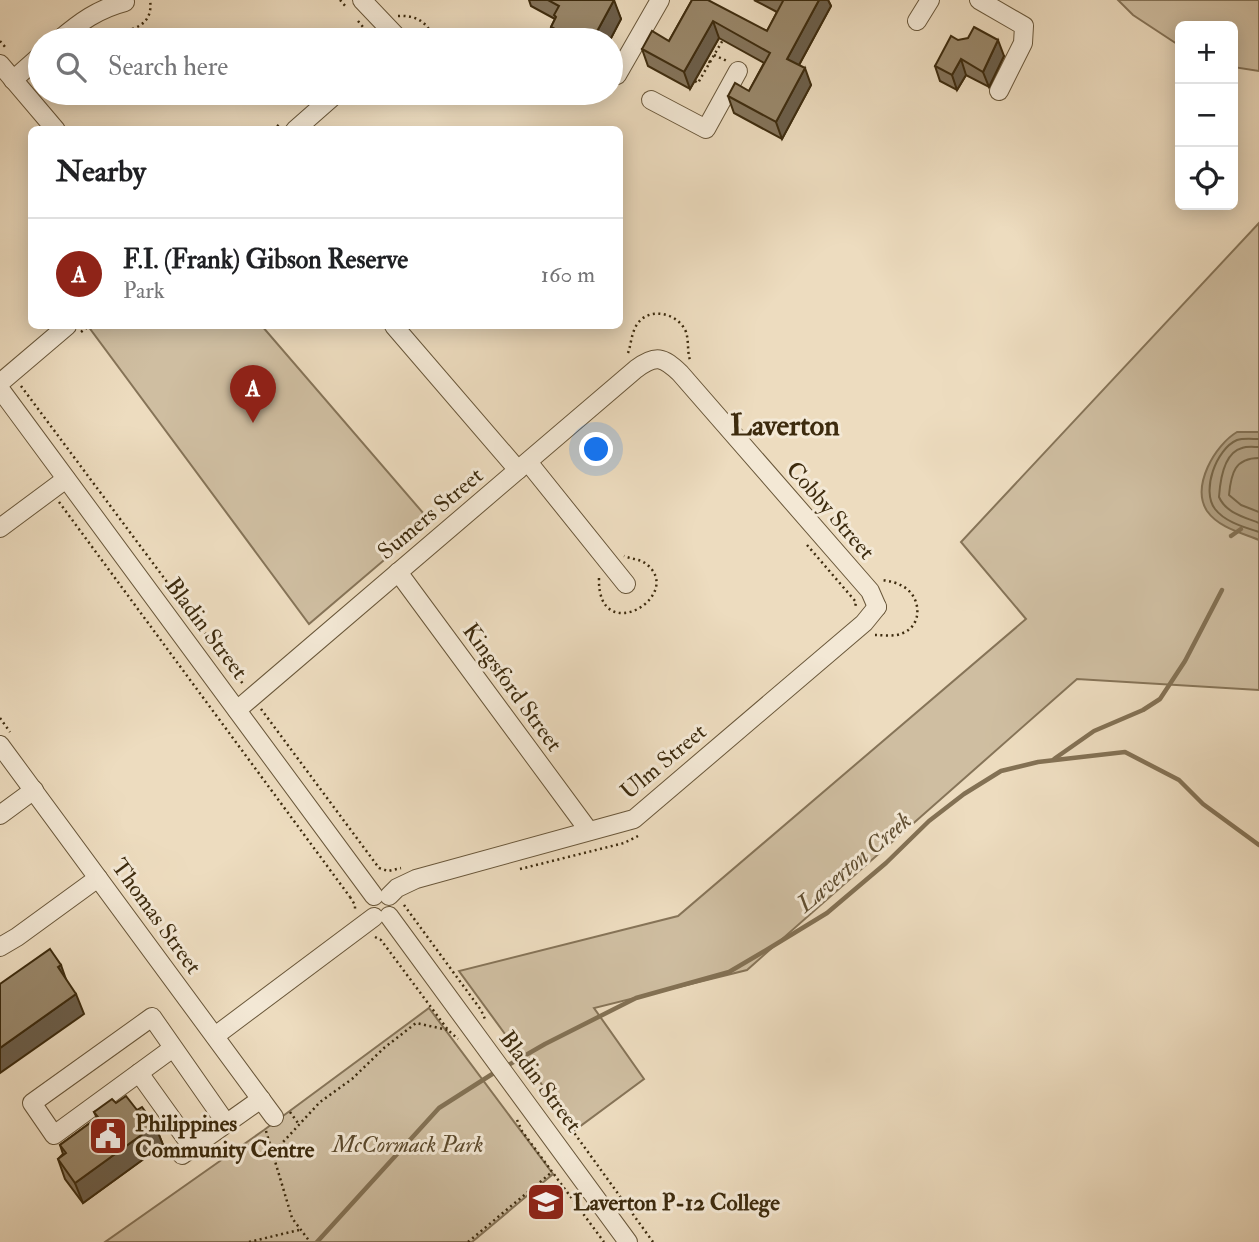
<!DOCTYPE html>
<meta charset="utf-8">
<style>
:root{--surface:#fff;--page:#f6f6f6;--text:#202124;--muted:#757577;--line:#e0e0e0;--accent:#8f2418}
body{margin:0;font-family:"IM FELL Double Pica",serif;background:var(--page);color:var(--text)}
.controls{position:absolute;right:21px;top:21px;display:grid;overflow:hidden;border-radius:10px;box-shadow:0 4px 18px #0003}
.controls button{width:63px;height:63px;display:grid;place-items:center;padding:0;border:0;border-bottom:2px solid var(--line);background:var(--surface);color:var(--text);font:35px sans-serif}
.you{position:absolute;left:597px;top:450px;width:24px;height:24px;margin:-18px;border:5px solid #fff;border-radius:50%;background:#1a73e8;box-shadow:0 0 0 10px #1a73e833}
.badge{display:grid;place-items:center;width:46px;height:46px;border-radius:50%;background:var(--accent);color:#fff;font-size:23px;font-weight:700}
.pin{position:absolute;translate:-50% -58px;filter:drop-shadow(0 2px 4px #0008)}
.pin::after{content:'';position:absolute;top:37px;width:24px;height:21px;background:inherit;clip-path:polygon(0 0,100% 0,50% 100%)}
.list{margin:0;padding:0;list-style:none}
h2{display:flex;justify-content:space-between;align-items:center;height:91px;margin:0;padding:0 28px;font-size:30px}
h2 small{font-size:23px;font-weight:400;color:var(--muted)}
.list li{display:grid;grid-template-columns:46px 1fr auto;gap:21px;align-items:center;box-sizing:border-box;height:112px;padding:0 28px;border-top:2px solid var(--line)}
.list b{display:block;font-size:26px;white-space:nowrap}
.list p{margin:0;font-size:23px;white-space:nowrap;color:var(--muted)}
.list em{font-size:23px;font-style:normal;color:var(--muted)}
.icon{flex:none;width:38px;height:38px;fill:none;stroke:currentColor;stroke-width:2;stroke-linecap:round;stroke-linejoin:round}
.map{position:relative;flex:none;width:1259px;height:1242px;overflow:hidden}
.search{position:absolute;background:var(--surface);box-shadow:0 4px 18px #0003;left:28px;top:28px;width:595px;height:77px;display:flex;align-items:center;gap:18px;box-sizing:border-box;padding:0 24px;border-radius:38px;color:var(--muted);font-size:26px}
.panel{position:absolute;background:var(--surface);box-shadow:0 4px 18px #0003;left:28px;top:126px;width:595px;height:203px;border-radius:10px}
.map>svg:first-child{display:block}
.green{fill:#cfbea1;stroke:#867458;stroke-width:2}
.water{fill:#b1a083;stroke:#837154;stroke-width:2}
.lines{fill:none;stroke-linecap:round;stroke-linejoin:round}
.shore{stroke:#776648;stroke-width:2}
.stream{stroke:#837154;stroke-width:4.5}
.minor-casing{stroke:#69573a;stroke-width:20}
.path{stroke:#3d2b0e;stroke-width:2.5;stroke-dasharray:2 3.5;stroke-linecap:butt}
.minor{stroke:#f3e8d5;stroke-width:18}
.wall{fill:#84745b;stroke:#3d2b0e;stroke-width:2}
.shaded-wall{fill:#6b5e4a;stroke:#3d2b0e;stroke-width:2}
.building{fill:#99876a;stroke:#3d2b0e;stroke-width:2}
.labels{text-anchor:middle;stroke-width:6;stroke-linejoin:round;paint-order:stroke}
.street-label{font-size:23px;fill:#3d2b0e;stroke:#f3e8d5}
.poi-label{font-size:23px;font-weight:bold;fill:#3d2b0e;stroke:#f3e8d5;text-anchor:start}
.park-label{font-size:23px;font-style:italic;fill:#5a482b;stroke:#f3e8d5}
.water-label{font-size:24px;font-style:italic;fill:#604e31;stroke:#f3e8d5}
.district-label{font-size:30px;font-weight:bold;fill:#3d2b0e;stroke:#f3e8d5}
</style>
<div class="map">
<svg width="1259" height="1242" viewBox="0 0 1259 1242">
<rect width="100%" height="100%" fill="#eddcbf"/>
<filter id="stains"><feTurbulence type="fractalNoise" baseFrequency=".00286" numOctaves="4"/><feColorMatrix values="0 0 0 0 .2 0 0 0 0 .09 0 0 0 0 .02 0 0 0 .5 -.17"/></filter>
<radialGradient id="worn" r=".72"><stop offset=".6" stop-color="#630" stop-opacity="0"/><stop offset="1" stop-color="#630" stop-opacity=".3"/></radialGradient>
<g class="green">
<path d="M1118,0H1259V71L1233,67V26H1180V46L1133,15Z"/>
<path d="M1259,223V690L1077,679L747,970L594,1008L644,1079L575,1130L459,971L678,916L1026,619L961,542Z"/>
<path d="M88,326H262L430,521L309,624Z"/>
<path d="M429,1008L553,1174L472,1242H105L264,1130Z"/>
</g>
<path class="water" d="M1237,432H1259V540C1242,533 1219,528 1207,511C1191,486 1215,445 1237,432Z"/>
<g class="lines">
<g class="shore">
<path d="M1259,439C1252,439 1243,438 1237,440C1216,449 1201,491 1215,509C1225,522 1244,527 1259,532"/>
<path d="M1259,447C1254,447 1247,446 1242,448C1223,453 1220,482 1219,497C1226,513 1244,517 1259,523"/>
<path d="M1259,458C1235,458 1231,473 1229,495L1241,505L1259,512"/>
</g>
<g class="stream">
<path d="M1231,536L1241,529"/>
<path d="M1054,759L1094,731L1143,710L1160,699L1185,661L1222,590"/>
<path d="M505,1067L545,1044L636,998L729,972L763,952L827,913L886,863L929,821L964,794L1001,771L1038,762L1125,752L1179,780L1203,804L1259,845"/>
<path d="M317,1242L439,1108L497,1071"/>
</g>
<defs>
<g id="minor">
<path d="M362,0L400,40"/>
<path d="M979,0L1024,26L1023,43L999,91"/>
<path d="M917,21L930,0"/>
<path d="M59,40C80,22 98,9 125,2"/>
<path d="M0,64L56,130"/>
<path d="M617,75L660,0"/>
<path d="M13,80L40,56"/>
<path d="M651,100L706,129L738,71"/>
<path d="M295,130L337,93"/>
<path d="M394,326L518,470"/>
<path d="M0,383L67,326"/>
<path d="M0,389L374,896"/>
<path d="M528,462L626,584"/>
<path d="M0,528L66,479"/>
<path d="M398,572L589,831"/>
<path d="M237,710L636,369C656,354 663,357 680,373L870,591L877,607"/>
<path d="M0,745L274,1117"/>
<path d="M0,815L34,790"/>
<path d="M389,896L397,888L416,879L634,819L864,623L877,607"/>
<path d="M389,916L628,1242"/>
<path d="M0,947L17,937L98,878"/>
<path d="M215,1036L374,917"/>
<path d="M173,1048L54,1135L32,1103L152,1017L226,1123"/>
<path d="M139,1073L192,1147"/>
<path d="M182,1155L261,1099"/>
</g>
</defs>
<use href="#minor" class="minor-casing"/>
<g class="path">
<path d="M340,0L347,8"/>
<path d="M398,16C416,15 429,22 433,40"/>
<path d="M358,21L374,40"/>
<path d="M94,34C116,32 155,34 150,0"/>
<path d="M0,41L6,48"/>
<path d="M714,55L727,61"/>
<path d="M710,62L724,38"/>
<path d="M695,81L698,83L710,62L704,61"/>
<path d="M352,100L360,93"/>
<path d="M273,130L281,123"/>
<path d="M81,332L89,326"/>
<path d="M628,353C631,345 631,335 636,326C647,306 678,312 686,332C689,341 687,351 690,360"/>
<path d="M21,386L243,684"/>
<path d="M59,502L350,897"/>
<path d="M807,545L856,602L855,608"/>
<path d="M599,578C597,650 688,594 645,563C639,559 631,559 624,556"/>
<path d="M875,635C884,635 895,637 903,633C923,625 921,597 904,587C898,583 890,581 882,580"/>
<path d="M261,709L379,868L388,871L401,868"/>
<path d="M0,718L10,732"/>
<path d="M520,869L624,843L638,836"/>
<path d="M350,897L355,905V910"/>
<path d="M404,905L481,1010L485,1019"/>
<path d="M375,937L381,940L448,1030L458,1039"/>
<path d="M539,1092L554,1105L653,1242"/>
<path d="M290,1112L298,1123"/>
<path d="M517,1120L522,1131L604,1242"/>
<path d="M266,1131L292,1218L310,1242"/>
<path d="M272,1154L320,1102L352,1079L384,1048L416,1023L448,1030"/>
<path d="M249,1242L299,1230"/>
<path d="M468,1242L552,1172"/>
</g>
<use href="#minor" class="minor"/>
</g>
<g class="wall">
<path d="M529,0H613L621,19L610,40H556L551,27L555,19L531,6Z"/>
<path d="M692,0L767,31L777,12L754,0H828L831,6L799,65L811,85L782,139L734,113L728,96L749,91L764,63L719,38L690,89L648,66L642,49L669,41Z"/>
<path d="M958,40L1004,56L989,87L966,75L957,90L940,81L935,66Z"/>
<path d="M116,1103L137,1110L155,1125L163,1145L83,1203L65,1179L58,1159L63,1154L60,1145L97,1118L94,1112Z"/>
</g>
<g class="shaded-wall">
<path d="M614,0L621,19L610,40H595L594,37Z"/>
<path d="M819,0H828L831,6L793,76L787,59Z"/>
<path d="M713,21L719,38L690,89L684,72Z"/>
<path d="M998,40L1004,56L989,87L983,72Z"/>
<path d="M961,59L966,75L957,90L952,75Z"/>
<path d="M805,68L811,85L782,139L776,122Z"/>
<path d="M61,965L68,985L58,967Z"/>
<path d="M76,994L84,1014L0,1073V1048Z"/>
<path d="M155,1125L163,1145L83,1203L75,1183Z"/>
</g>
<g class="building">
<path d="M548,0H614L594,37L589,35L586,40H576L551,27L556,17L554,15L559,6Z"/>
<path d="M692,0H708L767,31L783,1L782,0H819L787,59L805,68L776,122L728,96L735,83L749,91L770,53L713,21L684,72L642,49L652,31L669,41Z"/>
<path d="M974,27L998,40L983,72L961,59L952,75L935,66L951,36L958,40L968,38Z"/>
<path d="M50,949L61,965L58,967L76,994L0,1048V984Z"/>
<path d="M126,1096L137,1110L142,1107L155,1125L75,1183L58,1159L66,1153L60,1145L98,1117L94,1112L112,1099L116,1103Z"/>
</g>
<defs>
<symbol id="civic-square" viewBox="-11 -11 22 22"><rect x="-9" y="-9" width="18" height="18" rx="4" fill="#8f2418" stroke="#f3e8d5"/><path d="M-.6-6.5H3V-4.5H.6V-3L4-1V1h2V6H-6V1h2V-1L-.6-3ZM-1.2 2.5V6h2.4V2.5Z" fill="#fff"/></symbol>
<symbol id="school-square" viewBox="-11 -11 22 22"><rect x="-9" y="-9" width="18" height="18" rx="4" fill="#8f2418" stroke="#f3e8d5"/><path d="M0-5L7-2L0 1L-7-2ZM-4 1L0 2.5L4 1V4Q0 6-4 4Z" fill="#fff"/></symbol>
</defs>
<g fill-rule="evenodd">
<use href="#civic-square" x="86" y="1114" width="44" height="44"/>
<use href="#school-square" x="524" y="1180" width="44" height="44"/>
</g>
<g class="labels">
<g class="street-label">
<text transform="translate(831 510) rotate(49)" y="8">Cobby Street</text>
<text transform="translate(430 513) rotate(-40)" y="8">Sumers Street</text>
<text transform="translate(207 628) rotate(53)" y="8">Bladin Street</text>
<text transform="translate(513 687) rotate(54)" y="8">Kingsford Street</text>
<text transform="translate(663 761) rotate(-40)" y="8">Ulm Street</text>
<text transform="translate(157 916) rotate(54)" y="8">Thomas Street</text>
<text transform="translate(541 1081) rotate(53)" y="8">Bladin Street</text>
</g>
<g class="poi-label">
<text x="135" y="1131">Philippines<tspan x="135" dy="26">Community Centre</tspan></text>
<text x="573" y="1210">Laverton P-12 College</text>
</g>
<g class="park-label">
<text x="408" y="1152">McCormack Park</text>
</g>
<g class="water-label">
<text transform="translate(854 862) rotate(-40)" y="8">Laverton Creek</text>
</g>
<g class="district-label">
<text x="785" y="435">Laverton</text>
</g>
</g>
<rect width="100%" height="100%" filter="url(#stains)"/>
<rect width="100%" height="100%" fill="url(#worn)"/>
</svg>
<div class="controls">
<button>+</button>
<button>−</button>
<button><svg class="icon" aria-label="locate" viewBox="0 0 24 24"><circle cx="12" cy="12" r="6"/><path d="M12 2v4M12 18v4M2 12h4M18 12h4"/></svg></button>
</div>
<div class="you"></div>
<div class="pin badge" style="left:253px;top:423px">A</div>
<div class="search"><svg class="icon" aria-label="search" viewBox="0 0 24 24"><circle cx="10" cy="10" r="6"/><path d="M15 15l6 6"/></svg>Search here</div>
<section class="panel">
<h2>Nearby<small></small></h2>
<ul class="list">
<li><span class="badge">A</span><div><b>F.I. (Frank) Gibson Reserve</b><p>Park</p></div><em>160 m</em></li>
</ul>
</section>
</div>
